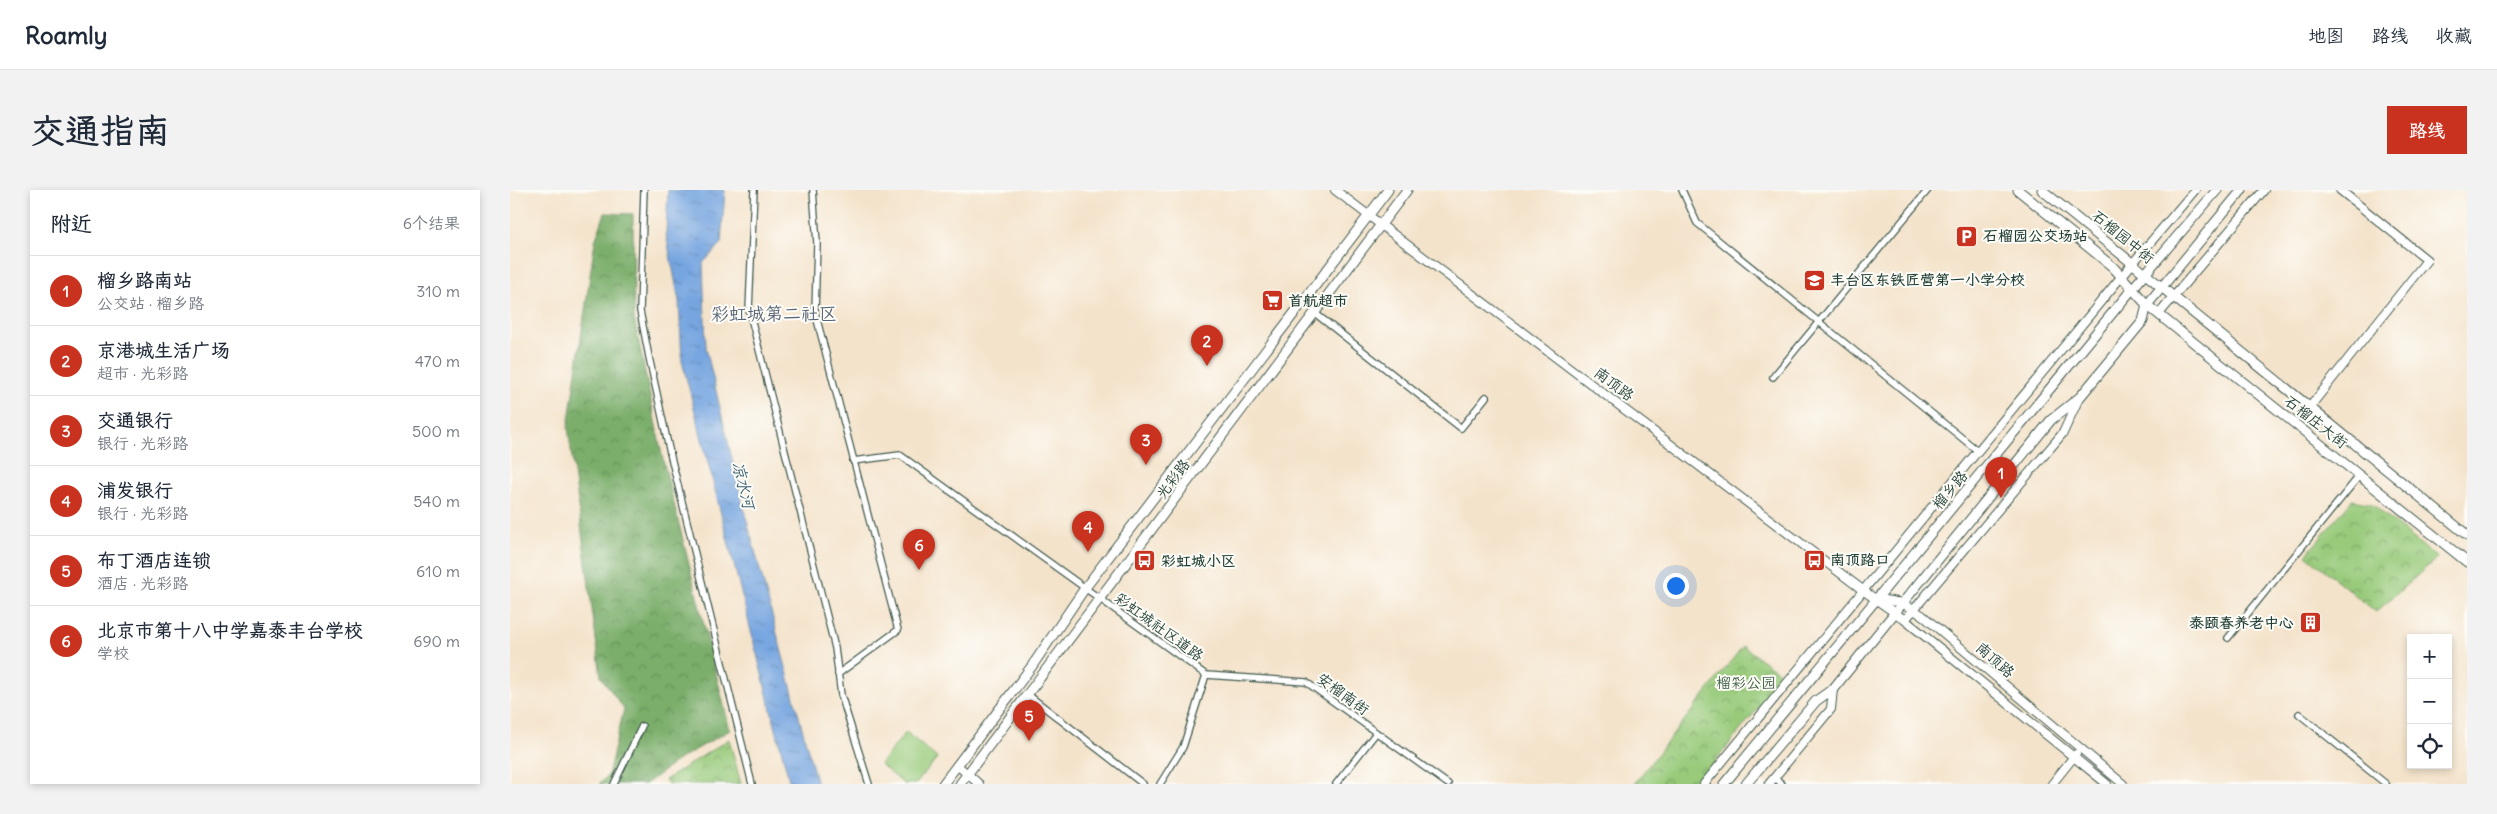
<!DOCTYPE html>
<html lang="zh">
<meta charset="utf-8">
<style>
:root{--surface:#fff;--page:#f2f2f3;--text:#1f2937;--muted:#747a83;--line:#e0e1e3;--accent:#c8321e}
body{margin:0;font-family:Delius,"LXGW WenKai TC",sans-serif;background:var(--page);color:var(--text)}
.controls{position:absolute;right:15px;bottom:15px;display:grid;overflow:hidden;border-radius:0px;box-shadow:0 2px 8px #0003}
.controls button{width:45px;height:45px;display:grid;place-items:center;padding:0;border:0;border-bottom:1px solid var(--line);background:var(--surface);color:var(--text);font:25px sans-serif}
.you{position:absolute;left:1165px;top:395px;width:18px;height:18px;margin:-12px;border:4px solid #fff;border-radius:50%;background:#1a73e8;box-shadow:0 0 0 8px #1a73e833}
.badge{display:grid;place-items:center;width:32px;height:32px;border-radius:50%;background:var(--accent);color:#fff;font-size:16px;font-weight:700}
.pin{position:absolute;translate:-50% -41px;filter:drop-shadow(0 1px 2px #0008)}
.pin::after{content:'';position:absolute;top:26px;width:18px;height:15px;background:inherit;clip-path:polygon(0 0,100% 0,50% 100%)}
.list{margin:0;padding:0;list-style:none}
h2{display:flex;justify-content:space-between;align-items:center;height:65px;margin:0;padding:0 20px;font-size:21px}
h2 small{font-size:16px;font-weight:400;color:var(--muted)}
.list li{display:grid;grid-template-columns:32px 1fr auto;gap:15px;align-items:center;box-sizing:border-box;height:70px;padding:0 20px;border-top:1px solid var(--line)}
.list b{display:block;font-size:19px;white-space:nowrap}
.list p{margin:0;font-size:16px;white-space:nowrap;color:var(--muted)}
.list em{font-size:16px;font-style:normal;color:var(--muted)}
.icon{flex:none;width:28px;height:28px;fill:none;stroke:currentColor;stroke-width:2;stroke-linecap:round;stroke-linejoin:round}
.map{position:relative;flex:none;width:1957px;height:594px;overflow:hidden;border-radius:0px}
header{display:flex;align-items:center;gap:30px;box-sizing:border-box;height:70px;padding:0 25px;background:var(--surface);border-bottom:1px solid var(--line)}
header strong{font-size:24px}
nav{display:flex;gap:28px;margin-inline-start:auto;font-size:18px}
.intro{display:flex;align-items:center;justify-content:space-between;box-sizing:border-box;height:120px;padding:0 30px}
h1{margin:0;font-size:35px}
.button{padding:12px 22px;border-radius:0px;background:var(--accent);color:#fff;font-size:18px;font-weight:700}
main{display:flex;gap:30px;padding:0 30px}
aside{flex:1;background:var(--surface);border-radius:0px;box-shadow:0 2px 8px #0003}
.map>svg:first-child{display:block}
.forest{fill:url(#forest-crowns);stroke:#4c764f}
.park{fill:url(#park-crowns);stroke:#5c8457}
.pitch{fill:#98ca7a;stroke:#5c8457}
.water{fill:url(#water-ripples);stroke:#4a718a}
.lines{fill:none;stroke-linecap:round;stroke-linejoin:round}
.minor-casing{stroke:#3f564b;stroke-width:8}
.tertiary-casing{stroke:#3f564b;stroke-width:10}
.secondary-casing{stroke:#3f564b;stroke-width:11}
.primary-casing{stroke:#3f564b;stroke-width:11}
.minor{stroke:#fff;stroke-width:5.5}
.tertiary{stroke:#fff;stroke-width:8}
.secondary{stroke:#fff;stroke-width:9}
.primary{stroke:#fff;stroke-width:9}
.labels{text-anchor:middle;stroke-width:4;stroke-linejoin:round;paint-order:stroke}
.poi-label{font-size:15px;font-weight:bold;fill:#1f3d34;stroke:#fdfcf7;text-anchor:start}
.street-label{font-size:15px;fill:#1f3d34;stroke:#fdfcf7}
.park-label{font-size:15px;fill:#3d6046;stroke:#fdfcf7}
.water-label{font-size:16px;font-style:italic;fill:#3d6170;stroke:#fdfcf7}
.quarter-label{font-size:18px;fill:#586575;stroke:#fdfcf7}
</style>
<header>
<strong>Roamly</strong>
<nav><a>地图</a><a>路线</a><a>收藏</a></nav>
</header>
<div class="intro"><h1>交通指南</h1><a class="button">路线</a></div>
<main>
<aside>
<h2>附近<small>6个结果</small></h2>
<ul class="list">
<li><span class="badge">1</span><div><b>榴乡路南站</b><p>公交站 · 榴乡路</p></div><em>310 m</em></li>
<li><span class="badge">2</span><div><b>京港城生活广场</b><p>超市 · 光彩路</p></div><em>470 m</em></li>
<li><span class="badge">3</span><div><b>交通银行</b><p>银行 · 光彩路</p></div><em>500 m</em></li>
<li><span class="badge">4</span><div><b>浦发银行</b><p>银行 · 光彩路</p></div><em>540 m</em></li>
<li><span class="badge">5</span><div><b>布丁酒店连锁</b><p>酒店 · 光彩路</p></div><em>610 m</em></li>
<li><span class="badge">6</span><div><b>北京市第十八中学嘉泰丰台学校</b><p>学校</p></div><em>690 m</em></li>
</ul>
</aside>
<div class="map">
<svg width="1957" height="594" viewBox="0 0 1957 594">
<defs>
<pattern id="forest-crowns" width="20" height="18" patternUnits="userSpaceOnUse" patternTransform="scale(1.25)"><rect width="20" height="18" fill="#7aae6a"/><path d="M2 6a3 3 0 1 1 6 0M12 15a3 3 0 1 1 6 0" fill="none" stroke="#638f58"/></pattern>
<pattern id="park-crowns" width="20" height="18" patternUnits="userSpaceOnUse" patternTransform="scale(1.25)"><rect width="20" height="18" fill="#98ca7a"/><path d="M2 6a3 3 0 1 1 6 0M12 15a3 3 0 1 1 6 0" fill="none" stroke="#7ba565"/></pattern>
<pattern id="water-ripples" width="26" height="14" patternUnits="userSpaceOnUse" patternTransform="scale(1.25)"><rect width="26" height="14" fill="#76a5e0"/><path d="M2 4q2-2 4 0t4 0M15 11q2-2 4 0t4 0" fill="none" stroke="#6088b6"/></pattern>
</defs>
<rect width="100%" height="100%" fill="#fdfcf7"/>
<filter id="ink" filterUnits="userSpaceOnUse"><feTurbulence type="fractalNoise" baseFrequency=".02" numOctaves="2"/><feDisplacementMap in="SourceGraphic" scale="10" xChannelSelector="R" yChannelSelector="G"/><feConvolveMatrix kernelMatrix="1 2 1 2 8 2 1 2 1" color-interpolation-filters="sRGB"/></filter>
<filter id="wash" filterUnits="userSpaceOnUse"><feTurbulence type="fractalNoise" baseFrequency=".0096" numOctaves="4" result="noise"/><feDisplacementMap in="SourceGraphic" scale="20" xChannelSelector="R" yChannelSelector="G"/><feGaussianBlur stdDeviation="1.12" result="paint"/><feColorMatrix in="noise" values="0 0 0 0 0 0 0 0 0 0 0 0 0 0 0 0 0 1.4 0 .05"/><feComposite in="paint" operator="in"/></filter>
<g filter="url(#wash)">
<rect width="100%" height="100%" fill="#f4e3cb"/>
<path class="forest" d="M95,23L123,24L124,128L152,265L220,540L168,570L136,594H89L98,585L114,519L91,487L58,237L85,51Z"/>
<g class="park">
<path d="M1842,310L1862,314L1927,368L1866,422L1796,365Z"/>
<path d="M1233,456L1274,486L1187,594H1124Z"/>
<path d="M219,549L231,594H158L155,590Z"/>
</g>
<path class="pitch" d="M396,542L427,568L406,594H394L370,574Z"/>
<path class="water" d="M158,0H215L211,54L193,73L196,158L233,316L307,594H280L172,171L169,111L156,44Z"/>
</g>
<g filter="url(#ink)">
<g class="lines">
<defs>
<g id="minor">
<path d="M134,0L130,121L139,167L159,259L242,594"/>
<path d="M244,0L239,120L325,458L331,505L359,594"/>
<path d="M303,0L307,53L305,122L388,440L328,484"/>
<path d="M1172,0L1187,33L1468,261"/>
<path d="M806,124L951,238L976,207"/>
<path d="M1263,187L1418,0"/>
<path d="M343,271L390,265L696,485L673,557L650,594"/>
<path d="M1718,448L1850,285"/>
<path d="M696,485L796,492L938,594"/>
<path d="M517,504L633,594"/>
<path d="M1789,524L1876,594"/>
<path d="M1265,588L1272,594"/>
<path d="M104,594L132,536"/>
<path d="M826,594L866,543"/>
</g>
<g id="tertiary">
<path d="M825,0L1354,401L1395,430L1597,594"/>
<path d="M1649,124L1754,0"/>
<path d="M1799,218L1917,70L1830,0"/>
<path d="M1369,409L1392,413L1412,425L1613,594"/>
<path d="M1395,430L1553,243L1569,208"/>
<path d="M447,575L469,594"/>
<path d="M1194,594L1611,87L1685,0"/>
<path d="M1259,594L1321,519L1323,499"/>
<path d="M1542,594L1566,564"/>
</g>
<g id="secondary">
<path d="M433,594L522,476L575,398L878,0"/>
<path d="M450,594L897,0"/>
</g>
<g id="primary">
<path d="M1508,0L1603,77L1637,115L1957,372"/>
<path d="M1532,0L1957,345"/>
<path d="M1214,594L1623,98L1707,0"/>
<path d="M1236,594L1306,511L1323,499L1541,230L1570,207L1633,131L1637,115L1732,0"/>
</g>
</defs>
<use href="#minor" class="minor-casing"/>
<use href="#tertiary" class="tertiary-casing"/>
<use href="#secondary" class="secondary-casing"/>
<use href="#primary" class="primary-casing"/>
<use href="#minor" class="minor"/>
<use href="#tertiary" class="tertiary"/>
<use href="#secondary" class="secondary"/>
<use href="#primary" class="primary"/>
</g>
</g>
<defs>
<symbol id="parking-square" viewBox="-11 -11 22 22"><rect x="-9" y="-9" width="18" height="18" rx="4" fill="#c8321e" stroke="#fdfcf7"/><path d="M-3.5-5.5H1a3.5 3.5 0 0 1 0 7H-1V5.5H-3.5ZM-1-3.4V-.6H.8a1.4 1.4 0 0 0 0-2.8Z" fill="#fff"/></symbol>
<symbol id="school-square" viewBox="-11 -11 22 22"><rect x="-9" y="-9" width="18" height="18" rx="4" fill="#c8321e" stroke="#fdfcf7"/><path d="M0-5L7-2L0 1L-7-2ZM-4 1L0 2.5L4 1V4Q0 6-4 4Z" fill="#fff"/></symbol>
<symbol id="supermarket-square" viewBox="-11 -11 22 22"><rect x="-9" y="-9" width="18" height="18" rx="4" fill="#c8321e" stroke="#fdfcf7"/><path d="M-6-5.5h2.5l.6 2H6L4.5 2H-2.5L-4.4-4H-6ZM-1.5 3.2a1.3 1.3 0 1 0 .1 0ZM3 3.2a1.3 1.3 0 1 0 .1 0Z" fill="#fff"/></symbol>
<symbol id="bus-square" viewBox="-11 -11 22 22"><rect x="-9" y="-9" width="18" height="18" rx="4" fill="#c8321e" stroke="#fdfcf7"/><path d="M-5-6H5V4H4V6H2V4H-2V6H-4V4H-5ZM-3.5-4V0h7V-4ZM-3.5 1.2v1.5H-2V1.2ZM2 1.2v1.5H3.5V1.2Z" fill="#fff"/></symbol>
<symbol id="building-square" viewBox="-11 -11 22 22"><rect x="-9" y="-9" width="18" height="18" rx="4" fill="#c8321e" stroke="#fdfcf7"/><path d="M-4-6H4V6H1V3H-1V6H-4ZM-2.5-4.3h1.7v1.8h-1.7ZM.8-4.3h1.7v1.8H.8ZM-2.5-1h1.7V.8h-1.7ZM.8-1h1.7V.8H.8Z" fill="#fff"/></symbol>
</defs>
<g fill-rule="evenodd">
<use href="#parking-square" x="1444" y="34" width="25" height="25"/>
<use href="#school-square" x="1292" y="78" width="25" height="25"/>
<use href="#supermarket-square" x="750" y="98" width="25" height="25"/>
<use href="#bus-square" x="1292" y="358" width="25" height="25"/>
<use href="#bus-square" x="622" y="358" width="25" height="25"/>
<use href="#building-square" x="1788" y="420" width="25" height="25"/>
</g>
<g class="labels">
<g class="poi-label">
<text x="1473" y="51">石榴园公交场站</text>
<text x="1320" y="95">丰台区东铁匠营第一小学分校</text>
<text x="778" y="116">首航超市</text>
<text x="1320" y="375">南顶路口</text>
<text x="651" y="376">彩虹城小区</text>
<text x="1784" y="438" text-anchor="end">泰颐春养老中心</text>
</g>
<g class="street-label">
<text transform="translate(1613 47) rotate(39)" y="5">石榴园中街</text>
<text transform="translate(1104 194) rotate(37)" y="5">南顶路</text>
<text transform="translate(1806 232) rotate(38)" y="5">石榴庄大街</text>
<text transform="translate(663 289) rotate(-53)" y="5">光彩路</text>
<text transform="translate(1440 300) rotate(-50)" y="5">榴乡路</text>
<text transform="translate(649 437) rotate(36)" y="5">彩虹城社区道路</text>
<text transform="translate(1485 470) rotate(41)" y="5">南顶路</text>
<text transform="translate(833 504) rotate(36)" y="5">安榴南街</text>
</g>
<g class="park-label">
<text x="1236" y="498">榴彩公园</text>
</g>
<g class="water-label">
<text transform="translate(234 295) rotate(76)" y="6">凉水河</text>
</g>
<g class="quarter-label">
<text x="264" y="130">彩虹城第二社区</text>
</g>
</g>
</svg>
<div class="controls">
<button>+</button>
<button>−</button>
<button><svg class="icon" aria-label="locate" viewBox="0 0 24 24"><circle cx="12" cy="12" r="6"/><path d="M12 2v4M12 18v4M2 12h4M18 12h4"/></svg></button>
</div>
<div class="you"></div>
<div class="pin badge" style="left:1491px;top:308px">1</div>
<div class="pin badge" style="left:697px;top:176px">2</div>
<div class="pin badge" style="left:636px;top:275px">3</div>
<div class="pin badge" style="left:578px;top:362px">4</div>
<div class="pin badge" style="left:519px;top:551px">5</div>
<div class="pin badge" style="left:409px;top:380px">6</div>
</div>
</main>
